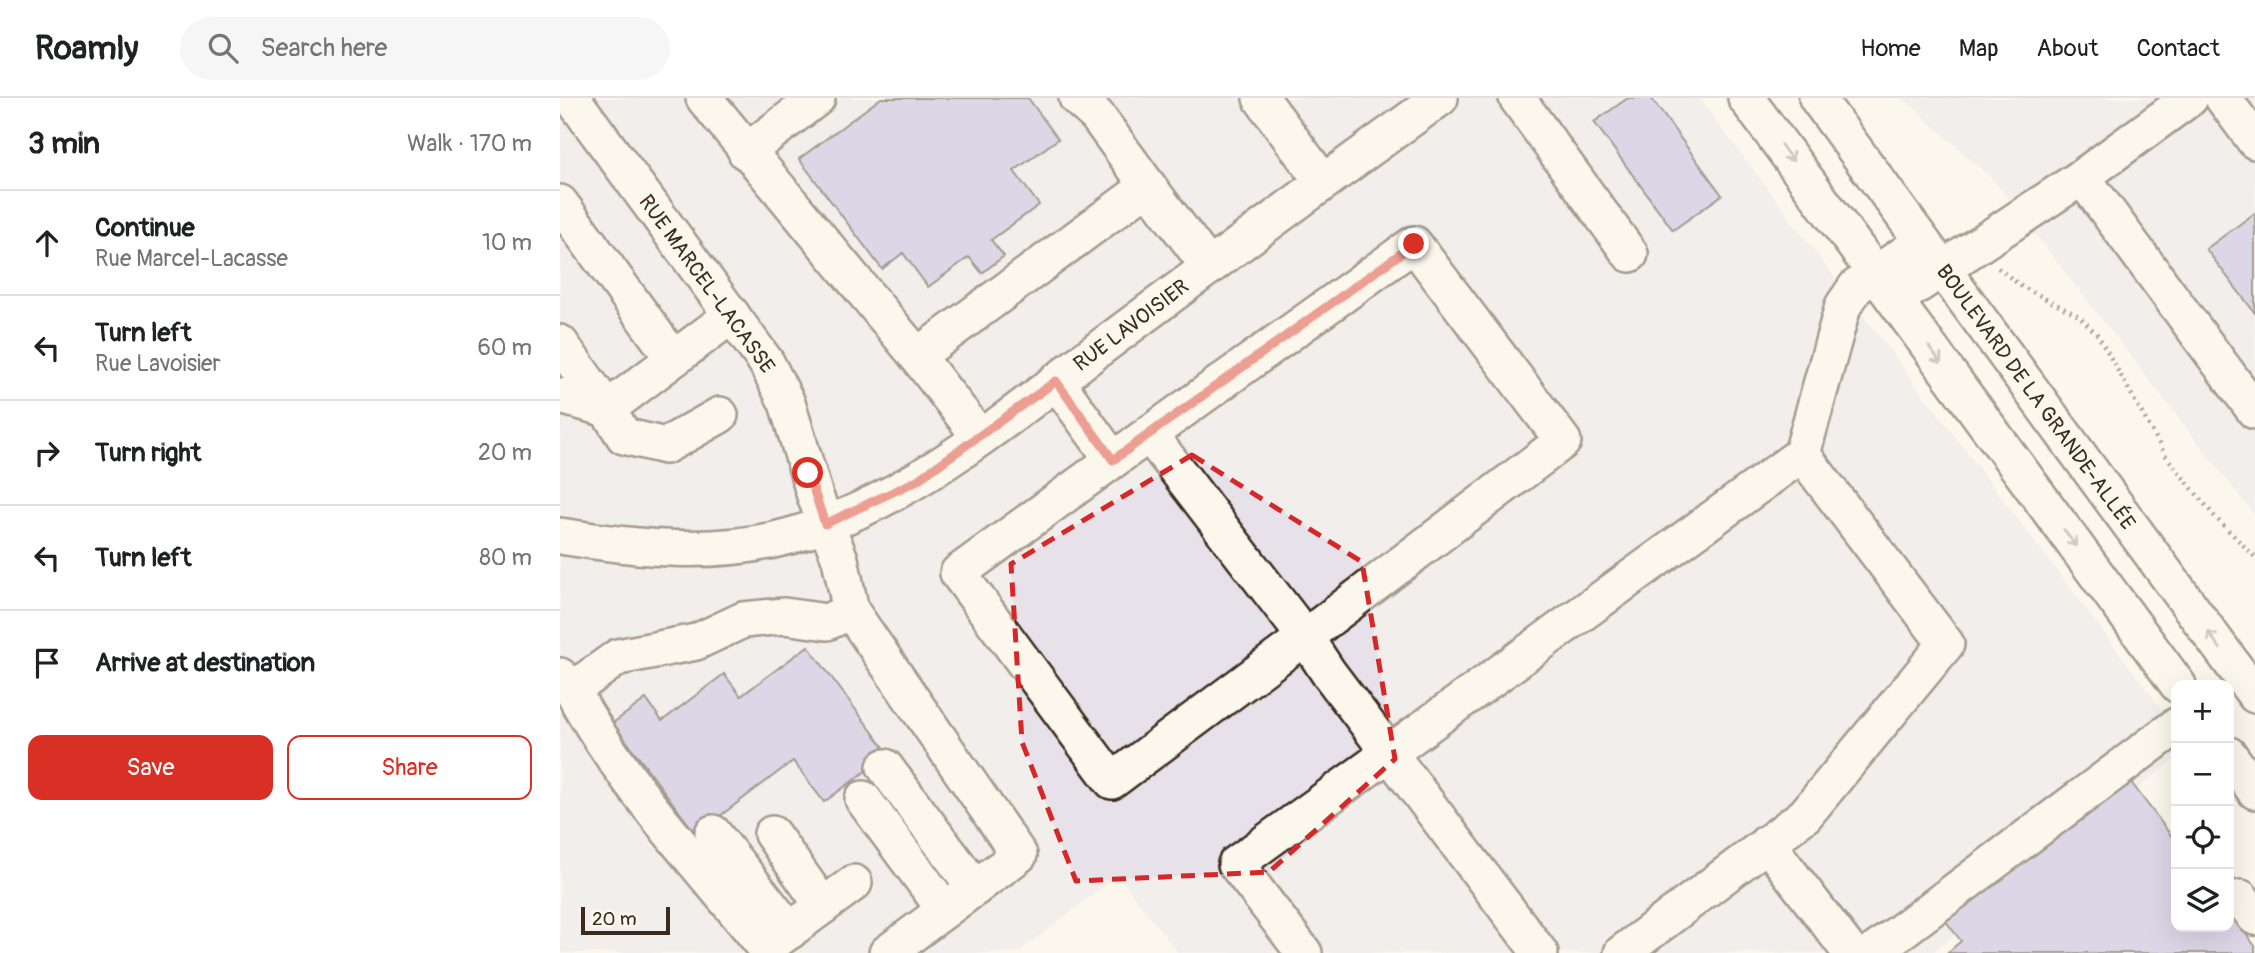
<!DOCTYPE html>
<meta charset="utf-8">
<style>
:root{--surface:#fff;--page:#f6f6f6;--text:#202124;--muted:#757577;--line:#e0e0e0;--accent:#d93025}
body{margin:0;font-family:Pangolin,sans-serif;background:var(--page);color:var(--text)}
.controls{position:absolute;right:21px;bottom:21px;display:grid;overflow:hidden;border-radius:14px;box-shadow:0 7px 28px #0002}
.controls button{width:63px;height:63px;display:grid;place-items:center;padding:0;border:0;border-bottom:2px solid var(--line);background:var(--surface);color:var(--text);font:35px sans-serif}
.scale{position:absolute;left:21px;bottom:18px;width:89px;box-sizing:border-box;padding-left:7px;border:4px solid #3b2a1e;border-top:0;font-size:19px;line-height:24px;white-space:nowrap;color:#3b2a1e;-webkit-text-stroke:5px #fbf7ec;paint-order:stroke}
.stop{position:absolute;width:21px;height:21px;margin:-16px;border:5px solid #d93025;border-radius:50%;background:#fff}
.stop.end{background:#d93025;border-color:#fff;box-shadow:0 2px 7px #0008}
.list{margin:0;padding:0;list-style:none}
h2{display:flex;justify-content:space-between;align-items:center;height:91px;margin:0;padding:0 28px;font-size:30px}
h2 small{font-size:23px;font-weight:400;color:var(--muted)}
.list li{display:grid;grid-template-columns:46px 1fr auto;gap:21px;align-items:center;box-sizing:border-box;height:105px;padding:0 28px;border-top:2px solid var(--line)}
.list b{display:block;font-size:26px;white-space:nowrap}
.list p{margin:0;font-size:23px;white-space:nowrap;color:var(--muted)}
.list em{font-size:23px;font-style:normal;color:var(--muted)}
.actions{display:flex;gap:14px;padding:21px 28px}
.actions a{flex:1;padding:16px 0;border:2px solid var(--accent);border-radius:14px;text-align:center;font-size:24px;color:var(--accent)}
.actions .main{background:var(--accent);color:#fff}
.icon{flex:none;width:38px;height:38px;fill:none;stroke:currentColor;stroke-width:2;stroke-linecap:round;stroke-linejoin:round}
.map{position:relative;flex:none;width:1695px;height:855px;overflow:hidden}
header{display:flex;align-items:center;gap:42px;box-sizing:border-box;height:98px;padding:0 35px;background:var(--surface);border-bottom:2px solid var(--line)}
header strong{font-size:33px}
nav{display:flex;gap:38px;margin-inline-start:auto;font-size:24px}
.search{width:490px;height:63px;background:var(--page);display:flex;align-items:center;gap:18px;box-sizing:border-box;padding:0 24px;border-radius:38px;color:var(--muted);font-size:26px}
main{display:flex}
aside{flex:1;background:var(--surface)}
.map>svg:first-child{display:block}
.built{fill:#e7e2e9}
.building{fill:#b7b0e1;stroke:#3b2a1e;stroke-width:2}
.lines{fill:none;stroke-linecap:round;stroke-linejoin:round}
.minor-casing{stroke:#3b2a1e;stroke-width:40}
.path{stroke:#3b2a1e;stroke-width:4.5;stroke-dasharray:2 5;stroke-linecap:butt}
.minor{stroke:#fbf7ec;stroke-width:35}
.oneway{stroke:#9b9085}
.route{stroke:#d93025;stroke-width:9}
.marked{fill:none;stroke:#d62828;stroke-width:5;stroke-dasharray:14 9;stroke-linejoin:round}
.labels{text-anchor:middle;stroke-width:7;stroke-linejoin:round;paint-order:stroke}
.street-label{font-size:21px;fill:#3b2a1e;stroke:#fbf7ec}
</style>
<header>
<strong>Roamly</strong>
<div class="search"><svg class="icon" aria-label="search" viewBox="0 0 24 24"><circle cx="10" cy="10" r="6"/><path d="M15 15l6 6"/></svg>Search here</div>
<nav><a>Home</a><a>Map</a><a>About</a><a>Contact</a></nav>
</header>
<main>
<aside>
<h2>3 min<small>Walk · 170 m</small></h2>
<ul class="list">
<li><svg class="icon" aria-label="ahead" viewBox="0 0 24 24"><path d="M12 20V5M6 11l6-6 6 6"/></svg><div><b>Continue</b><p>Rue Marcel-Lacasse</p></div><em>10 m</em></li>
<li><svg class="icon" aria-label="left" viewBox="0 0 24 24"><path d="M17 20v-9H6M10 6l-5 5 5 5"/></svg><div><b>Turn left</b><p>Rue Lavoisier</p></div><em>60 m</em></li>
<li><svg class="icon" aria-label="right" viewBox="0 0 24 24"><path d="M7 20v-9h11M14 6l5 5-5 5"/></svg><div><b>Turn right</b></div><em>20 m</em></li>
<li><svg class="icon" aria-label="left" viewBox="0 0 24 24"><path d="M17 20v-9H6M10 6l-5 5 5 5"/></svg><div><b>Turn left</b></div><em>80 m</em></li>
<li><svg class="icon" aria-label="arrive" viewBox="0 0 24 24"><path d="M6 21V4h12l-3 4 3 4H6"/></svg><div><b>Arrive at destination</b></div></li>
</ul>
<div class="actions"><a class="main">Save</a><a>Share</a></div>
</aside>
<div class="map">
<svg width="1695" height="855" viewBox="0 0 1695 855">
<rect width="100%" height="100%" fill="#fbf7ec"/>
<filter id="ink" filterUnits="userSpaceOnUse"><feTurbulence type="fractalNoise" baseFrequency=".0143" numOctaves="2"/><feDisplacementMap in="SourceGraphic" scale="14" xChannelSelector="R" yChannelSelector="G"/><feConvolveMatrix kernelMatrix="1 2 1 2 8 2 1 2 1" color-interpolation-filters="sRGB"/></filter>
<g filter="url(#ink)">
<g class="built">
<path d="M0,0H1139L1616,630V660L1372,855H618L558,778L457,855H0Z"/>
<path d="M1343,0H1695V418L1434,83Z"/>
</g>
<g class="building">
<path d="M321,0H468L498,41L454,73L479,107L431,142L444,158L422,175L409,159L368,189L343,155L322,171L239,61Z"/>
<path d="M1068,0H1091L1162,97L1113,132L1034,24Z"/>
<path d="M1695,115V215L1646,151Z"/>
<path d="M248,548L329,656L264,704L233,663L136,736L53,625L86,601L102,623L164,576L181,598Z"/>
<path d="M1564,675L1616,744V829H1669V813L1695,848V855H1387L1401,843L1379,814Z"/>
</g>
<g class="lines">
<defs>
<g id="minor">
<path d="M144,0L357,258"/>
<path d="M517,0L537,18L588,88"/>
<path d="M701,0L763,84"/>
<path d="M957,0L1070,156"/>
<path d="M1186,0L1618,587"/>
<path d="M1257,0L1695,597"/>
<path d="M1663,0L1695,43"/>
<path d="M186,54L257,0"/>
<path d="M1522,79L1630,0"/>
<path d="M0,105L113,260"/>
<path d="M1335,202L1522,79L1695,313"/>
<path d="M0,245L47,311"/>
<path d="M496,283L553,362L854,146L1003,343L745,539L589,336"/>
<path d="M0,298L47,311"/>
<path d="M160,317L105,348L64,338L47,311L172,217"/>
<path d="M420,339L357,258L588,88L649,169"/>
<path d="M1242,356L1283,208L1296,189L1362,144"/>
<path d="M553,362L398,475L552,683L745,539L768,574L980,855"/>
<path d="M0,438C76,450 155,459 230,438C351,404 449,318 548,244C658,162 768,80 880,0"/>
<path d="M291,513L459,757L327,855"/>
<path d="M0,578L12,592L58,559L136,544L183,522L224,518L267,524L291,513L280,461L255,398L227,305L206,264L12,0"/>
<path d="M12,592C63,687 139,767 206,850L294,785"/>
<path d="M1669,657L1695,693"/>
<path d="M325,669L415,790"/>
<path d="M303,701L385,812"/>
<path d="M153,735L230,833"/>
<path d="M212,736L263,808"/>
<path d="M1207,745L1291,855"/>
<path d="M1681,800L1695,819"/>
<path d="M744,855L676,766L1242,356L1386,546L1245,717L1062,855"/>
<path d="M1312,855L1616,628"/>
</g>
</defs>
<use href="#minor" class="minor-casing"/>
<path class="path" d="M1438,170L1461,188L1519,218L1538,237L1606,358L1655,419L1695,459"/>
<use href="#minor" class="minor"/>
</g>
<defs><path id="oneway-shaft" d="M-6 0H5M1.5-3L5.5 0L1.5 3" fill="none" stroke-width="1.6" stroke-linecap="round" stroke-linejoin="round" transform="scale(1.75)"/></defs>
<g class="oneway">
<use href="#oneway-shaft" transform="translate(1227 55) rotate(54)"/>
<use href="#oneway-shaft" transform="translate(1375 257) rotate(54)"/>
<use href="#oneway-shaft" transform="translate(1510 440) rotate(54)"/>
<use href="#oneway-shaft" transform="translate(1654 542) rotate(-126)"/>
</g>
</g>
<g class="lines" filter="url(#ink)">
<path class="route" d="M248,375L265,426L356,383L496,283L553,362L854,146"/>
</g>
<path d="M0 0H1695V855H0ZM632,357L802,464L835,661L709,774L516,783L462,644L451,466Z" fill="#fbf7ec" fill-opacity=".55" fill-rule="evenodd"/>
<path class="marked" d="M632,357L802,464L835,661L709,774L516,783L462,644L451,466Z"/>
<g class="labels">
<g class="street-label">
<text transform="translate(147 186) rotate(54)" y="7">RUE MARCEL-LACASSE</text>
<text transform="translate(571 227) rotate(-37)" y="7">RUE LAVOISIER</text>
<text transform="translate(1476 299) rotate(54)" y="7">BOULEVARD DE LA GRANDE-ALLÉE</text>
</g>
</g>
</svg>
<div class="controls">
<button>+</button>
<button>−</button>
<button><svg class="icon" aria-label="locate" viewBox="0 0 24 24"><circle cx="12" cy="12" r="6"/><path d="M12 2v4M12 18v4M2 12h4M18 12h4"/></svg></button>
<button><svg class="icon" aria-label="layers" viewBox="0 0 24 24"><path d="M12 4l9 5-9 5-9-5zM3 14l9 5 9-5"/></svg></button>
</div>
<div class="scale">20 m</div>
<div class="stop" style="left:248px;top:375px"></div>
<div class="stop end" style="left:854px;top:146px"></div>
</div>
</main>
